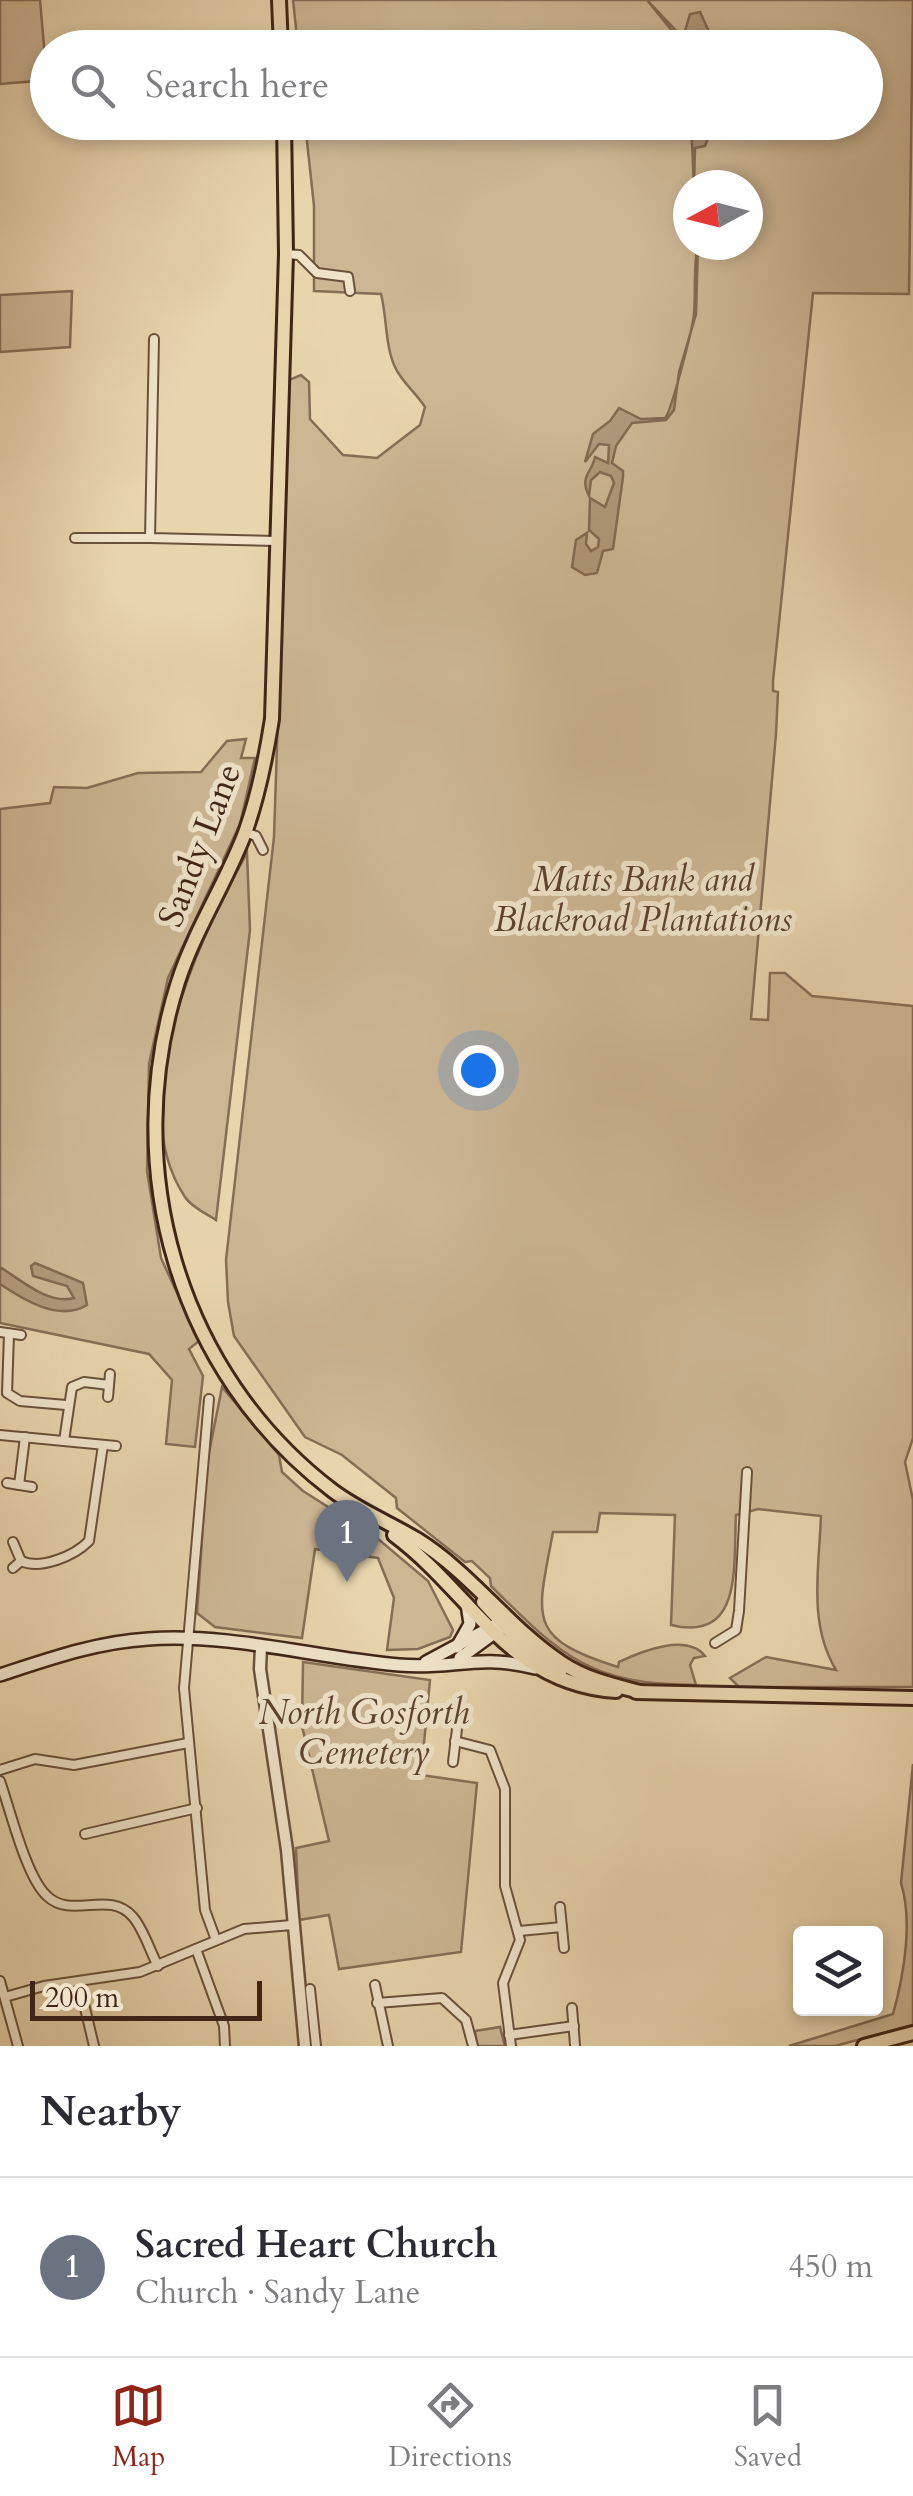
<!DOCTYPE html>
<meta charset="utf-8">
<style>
:root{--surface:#fff;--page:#f2f2f3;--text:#2b2b33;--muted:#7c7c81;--line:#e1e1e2;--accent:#8f2418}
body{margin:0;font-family:Cardo,serif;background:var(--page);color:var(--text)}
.controls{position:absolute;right:30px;bottom:30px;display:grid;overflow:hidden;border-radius:10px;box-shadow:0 5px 15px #0003}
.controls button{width:90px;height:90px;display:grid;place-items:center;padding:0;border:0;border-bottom:2px solid var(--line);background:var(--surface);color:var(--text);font:50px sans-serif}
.compass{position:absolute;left:673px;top:170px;width:90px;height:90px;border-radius:50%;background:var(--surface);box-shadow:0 5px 15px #0003;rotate:263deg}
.scale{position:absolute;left:30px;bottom:25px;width:232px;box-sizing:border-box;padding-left:10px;border:5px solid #412517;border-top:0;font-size:28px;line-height:35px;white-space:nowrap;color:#412517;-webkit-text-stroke:8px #f0e3ca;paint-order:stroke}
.you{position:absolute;left:478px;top:1070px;width:35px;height:35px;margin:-25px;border:8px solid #fff;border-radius:50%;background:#1a73e8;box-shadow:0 0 0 15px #1a73e833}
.badge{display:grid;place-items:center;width:65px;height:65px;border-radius:50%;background:var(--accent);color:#fff;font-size:32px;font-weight:700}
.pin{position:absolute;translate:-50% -82px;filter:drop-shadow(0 2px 5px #0008)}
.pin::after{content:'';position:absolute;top:52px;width:35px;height:30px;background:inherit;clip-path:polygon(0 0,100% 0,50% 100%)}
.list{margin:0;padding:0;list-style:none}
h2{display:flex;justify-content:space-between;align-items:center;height:130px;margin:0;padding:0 40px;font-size:42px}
h2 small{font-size:32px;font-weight:400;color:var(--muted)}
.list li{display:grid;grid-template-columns:65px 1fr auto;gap:30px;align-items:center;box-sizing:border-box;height:180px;padding:0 40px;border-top:2px solid var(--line)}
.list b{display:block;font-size:38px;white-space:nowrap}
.list p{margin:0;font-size:32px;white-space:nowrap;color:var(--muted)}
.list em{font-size:32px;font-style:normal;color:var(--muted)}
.icon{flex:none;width:55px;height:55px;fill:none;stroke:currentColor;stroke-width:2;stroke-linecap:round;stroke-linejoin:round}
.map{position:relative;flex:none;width:913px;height:2046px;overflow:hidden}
.search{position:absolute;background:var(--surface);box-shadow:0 5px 15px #0003;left:30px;right:30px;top:30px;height:110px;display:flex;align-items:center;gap:25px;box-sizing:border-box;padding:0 35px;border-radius:55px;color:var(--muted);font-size:38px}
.sheet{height:310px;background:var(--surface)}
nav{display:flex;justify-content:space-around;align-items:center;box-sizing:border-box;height:140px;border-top:2px solid var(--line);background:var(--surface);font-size:28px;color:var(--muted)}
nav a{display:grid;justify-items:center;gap:5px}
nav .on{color:var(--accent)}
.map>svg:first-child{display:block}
.green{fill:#ccb694;stroke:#866e56;stroke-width:2.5;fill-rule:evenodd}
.water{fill:#af987a;stroke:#836a52;stroke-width:2.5}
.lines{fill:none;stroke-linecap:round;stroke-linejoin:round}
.minor-casing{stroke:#6b513c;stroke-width:12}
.tertiary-casing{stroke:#6b513c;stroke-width:15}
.secondary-casing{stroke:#412517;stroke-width:16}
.primary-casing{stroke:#412517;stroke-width:18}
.trunk-casing{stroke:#412517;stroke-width:18}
.minor{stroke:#f0e3ca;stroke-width:8}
.tertiary{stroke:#f0e3ca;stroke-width:10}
.secondary{stroke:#f0e3ca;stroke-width:11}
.primary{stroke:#e8d4ad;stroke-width:12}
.trunk{stroke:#e8d4ad;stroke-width:12}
.labels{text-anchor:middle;stroke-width:10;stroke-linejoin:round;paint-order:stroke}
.street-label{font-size:35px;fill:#412517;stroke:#f0e3ca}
.park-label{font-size:35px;font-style:italic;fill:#5d4230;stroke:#f0e3ca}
</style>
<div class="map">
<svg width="913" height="2046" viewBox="0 0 913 2046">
<rect width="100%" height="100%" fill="#e8d4ad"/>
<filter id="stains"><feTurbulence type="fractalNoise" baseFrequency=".002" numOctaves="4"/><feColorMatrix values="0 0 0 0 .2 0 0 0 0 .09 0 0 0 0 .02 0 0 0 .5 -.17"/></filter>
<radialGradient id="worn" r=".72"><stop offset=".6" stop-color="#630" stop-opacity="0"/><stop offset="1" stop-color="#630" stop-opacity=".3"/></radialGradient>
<g class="green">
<path d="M0,0H40L47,80L0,84Z"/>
<path d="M293,0H913L909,294L813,293L773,681V691L778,692L776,734L751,1019L768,1020L770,973H785L812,996L913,1006V1438L905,1462L913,1500V1687H739L730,1678L766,1657L836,1670C808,1624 819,1568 821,1516L758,1509L736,1515C733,1564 744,1643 671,1625L675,1515L600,1513L597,1532H553C537,1618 525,1638 618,1667L619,1662C642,1651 687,1633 705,1656L694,1658L690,1665L696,1685C591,1685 562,1657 491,1586L490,1578L472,1561L465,1562L397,1508L396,1498L342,1455L305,1437L234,1336L228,1302L226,1260L274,837L289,380L301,375L309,382L310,419L343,455L377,458L420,425L425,407C416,393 401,381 395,367C385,346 387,317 381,294L314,291V206L305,123L866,122V48L298,47ZM688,185H748V245H688Z"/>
<path d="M72,291L70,347L0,352V295Z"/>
<path d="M246,739L241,758H255L240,824L168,978L149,1064L147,1171L161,1258L199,1341L189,1349L203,1376L195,1447L166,1444L172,1380L149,1354L0,1323V809L50,803L54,787L87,788L138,773L201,772L227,741Z"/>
<path d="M247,853L250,930L216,1220C207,1214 191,1207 185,1197C122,1103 199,938 247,853Z"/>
<path d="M222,1387L279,1455L282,1472L303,1491L377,1538L428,1581L453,1630L450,1637L418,1649L387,1650L394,1598L378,1558L315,1549L302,1638L215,1627L197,1613L207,1463Z"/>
<path d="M303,1662L430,1680L421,1775L477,1783L461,1952L339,1969L329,1915L299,1920L296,1848L329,1841L302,1726Z"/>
<path d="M913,1764V2025L835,2046H789L893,2014C904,1975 913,1921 901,1883Z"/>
<path d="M500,2027L505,2046H477L475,2031Z"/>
</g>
<g class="water">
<path d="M647,0L683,38L690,14L700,12L716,47H685Z"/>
<path d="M691,123H714L705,146L695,148L694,185Z"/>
<path d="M698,245L696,314L679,372L674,410L666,420L632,423L616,446L612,463L623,471V477L613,549L603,551L597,573L585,575L572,567L576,540L587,533L586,544L591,551L598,547L599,539L589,530L590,498L605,507L614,483L611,476L600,472L591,480L589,496C579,476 592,473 595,457L608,463L609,445L599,444L585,462L593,434L610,421L619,408L641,419L665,418C671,413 693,327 694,314C696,292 693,264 698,245Z"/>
<path d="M35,1263L83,1283L87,1305C59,1322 24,1300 0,1284V1267C21,1280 48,1305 74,1298L67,1286L33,1276L31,1266Z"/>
</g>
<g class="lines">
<defs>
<g id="minor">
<path d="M286,254L299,255L317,273L348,277L350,291"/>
<path d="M154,339L150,538L276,541"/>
<path d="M75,538H150"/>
<path d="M245,832L256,836L263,850"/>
<path d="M0,1332L21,1335"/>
<path d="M9,1334L7,1393L20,1401L66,1405"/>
<path d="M108,1397L110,1374"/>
<path d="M209,1399L184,1688L205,1910L216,1940"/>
<path d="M0,1435L116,1446"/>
<path d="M64,1441L72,1387L84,1382L109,1385"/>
<path d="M7,1483L32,1487"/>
<path d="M19,1485L25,1437"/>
<path d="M21,1561C41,1570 74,1556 89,1541L103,1445"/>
<path d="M13,1568L21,1561L13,1542"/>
<path d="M715,1643L736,1630L739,1611L747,1472"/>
<path d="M455,1741L490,1750L505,1789V1886L520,1940L503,1983L511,2046"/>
<path d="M453,1762L457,1729"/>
<path d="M0,1770L35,1759L74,1765L188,1743"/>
<path d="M0,1781C10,1809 26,1877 47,1896C72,1920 109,1889 133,1917C144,1930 150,1951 158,1966"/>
<path d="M85,1834L197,1808"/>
<path d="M560,1907L564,1948"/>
<path d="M519,1931L562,1927"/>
<path d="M196,1949L224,2026L225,2046"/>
<path d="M0,1981L18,2046"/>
<path d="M79,1983L94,2046"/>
<path d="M375,1985L388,2046"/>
<path d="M310,1989L316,2046"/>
<path d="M5,1997L44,1986L140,1972L244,1929L292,1925"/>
<path d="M377,2003L442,1998L466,2020L473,2046"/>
<path d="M572,2008L575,2045"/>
<path d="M509,2035L574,2026"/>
</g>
<path id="tertiary" d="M261,1647L260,1669L287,1850L305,2046"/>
<g id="secondary">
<path d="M457,1647L470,1624L467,1604"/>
<path d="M460,1658L501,1628"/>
<path d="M426,1662L497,1624"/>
<path d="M0,1675C49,1659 97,1642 148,1639C232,1633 316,1658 399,1665C453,1670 477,1653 535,1668"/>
</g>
<g id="primary">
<path d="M279,0L281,48"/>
<path d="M284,122L286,254L272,719C266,757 259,793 246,830C227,882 195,929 178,982C119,1166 177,1373 333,1491C360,1511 390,1523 418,1540C472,1574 510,1629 562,1663C586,1679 613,1685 640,1692"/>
<path d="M394,1535C473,1594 508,1684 616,1691"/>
<path d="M483,1602L519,1641L561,1670"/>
<path d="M636,1692L913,1698"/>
</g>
<path id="trunk" d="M864,2046L913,2033"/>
</defs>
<use href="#minor" class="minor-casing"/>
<use href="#tertiary" class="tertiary-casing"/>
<use href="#secondary" class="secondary-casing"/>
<use href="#primary" class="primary-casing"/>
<use href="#trunk" class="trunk-casing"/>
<use href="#minor" class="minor"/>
<use href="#tertiary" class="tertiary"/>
<use href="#secondary" class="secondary"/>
<use href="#primary" class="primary"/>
<use href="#trunk" class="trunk"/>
</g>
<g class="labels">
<g class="street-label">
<text transform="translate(199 845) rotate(-69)" y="12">Sandy Lane</text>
</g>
<g class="park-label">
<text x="643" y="891">Matts Bank and<tspan x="643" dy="40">Blackroad Plantations</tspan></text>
<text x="364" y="1724">North Gosforth<tspan x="364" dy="40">Cemetery</tspan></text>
</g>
</g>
<rect width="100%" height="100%" filter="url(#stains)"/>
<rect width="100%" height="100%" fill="url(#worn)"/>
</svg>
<div class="controls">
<button><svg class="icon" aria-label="layers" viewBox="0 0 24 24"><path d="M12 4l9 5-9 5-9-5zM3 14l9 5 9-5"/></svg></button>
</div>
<svg class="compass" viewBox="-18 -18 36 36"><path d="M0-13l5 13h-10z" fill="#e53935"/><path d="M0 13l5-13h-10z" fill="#7c7c81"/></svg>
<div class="scale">200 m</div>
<div class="you"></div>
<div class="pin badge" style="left:347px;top:1582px;background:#6b7280">1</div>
<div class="search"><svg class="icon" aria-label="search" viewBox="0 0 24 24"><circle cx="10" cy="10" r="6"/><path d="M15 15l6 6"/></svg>Search here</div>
</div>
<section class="sheet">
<h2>Nearby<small></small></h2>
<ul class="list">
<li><span class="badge" style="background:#6b7280">1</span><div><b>Sacred Heart Church</b><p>Church · Sandy Lane</p></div><em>450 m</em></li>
</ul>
</section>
<nav>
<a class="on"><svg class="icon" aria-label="map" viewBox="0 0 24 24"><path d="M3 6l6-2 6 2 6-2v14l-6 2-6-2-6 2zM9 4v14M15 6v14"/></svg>Map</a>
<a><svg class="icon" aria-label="directions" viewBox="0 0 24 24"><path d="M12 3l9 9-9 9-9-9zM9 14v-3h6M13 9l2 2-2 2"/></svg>Directions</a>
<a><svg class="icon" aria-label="saved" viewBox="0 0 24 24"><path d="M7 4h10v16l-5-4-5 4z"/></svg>Saved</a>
</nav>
